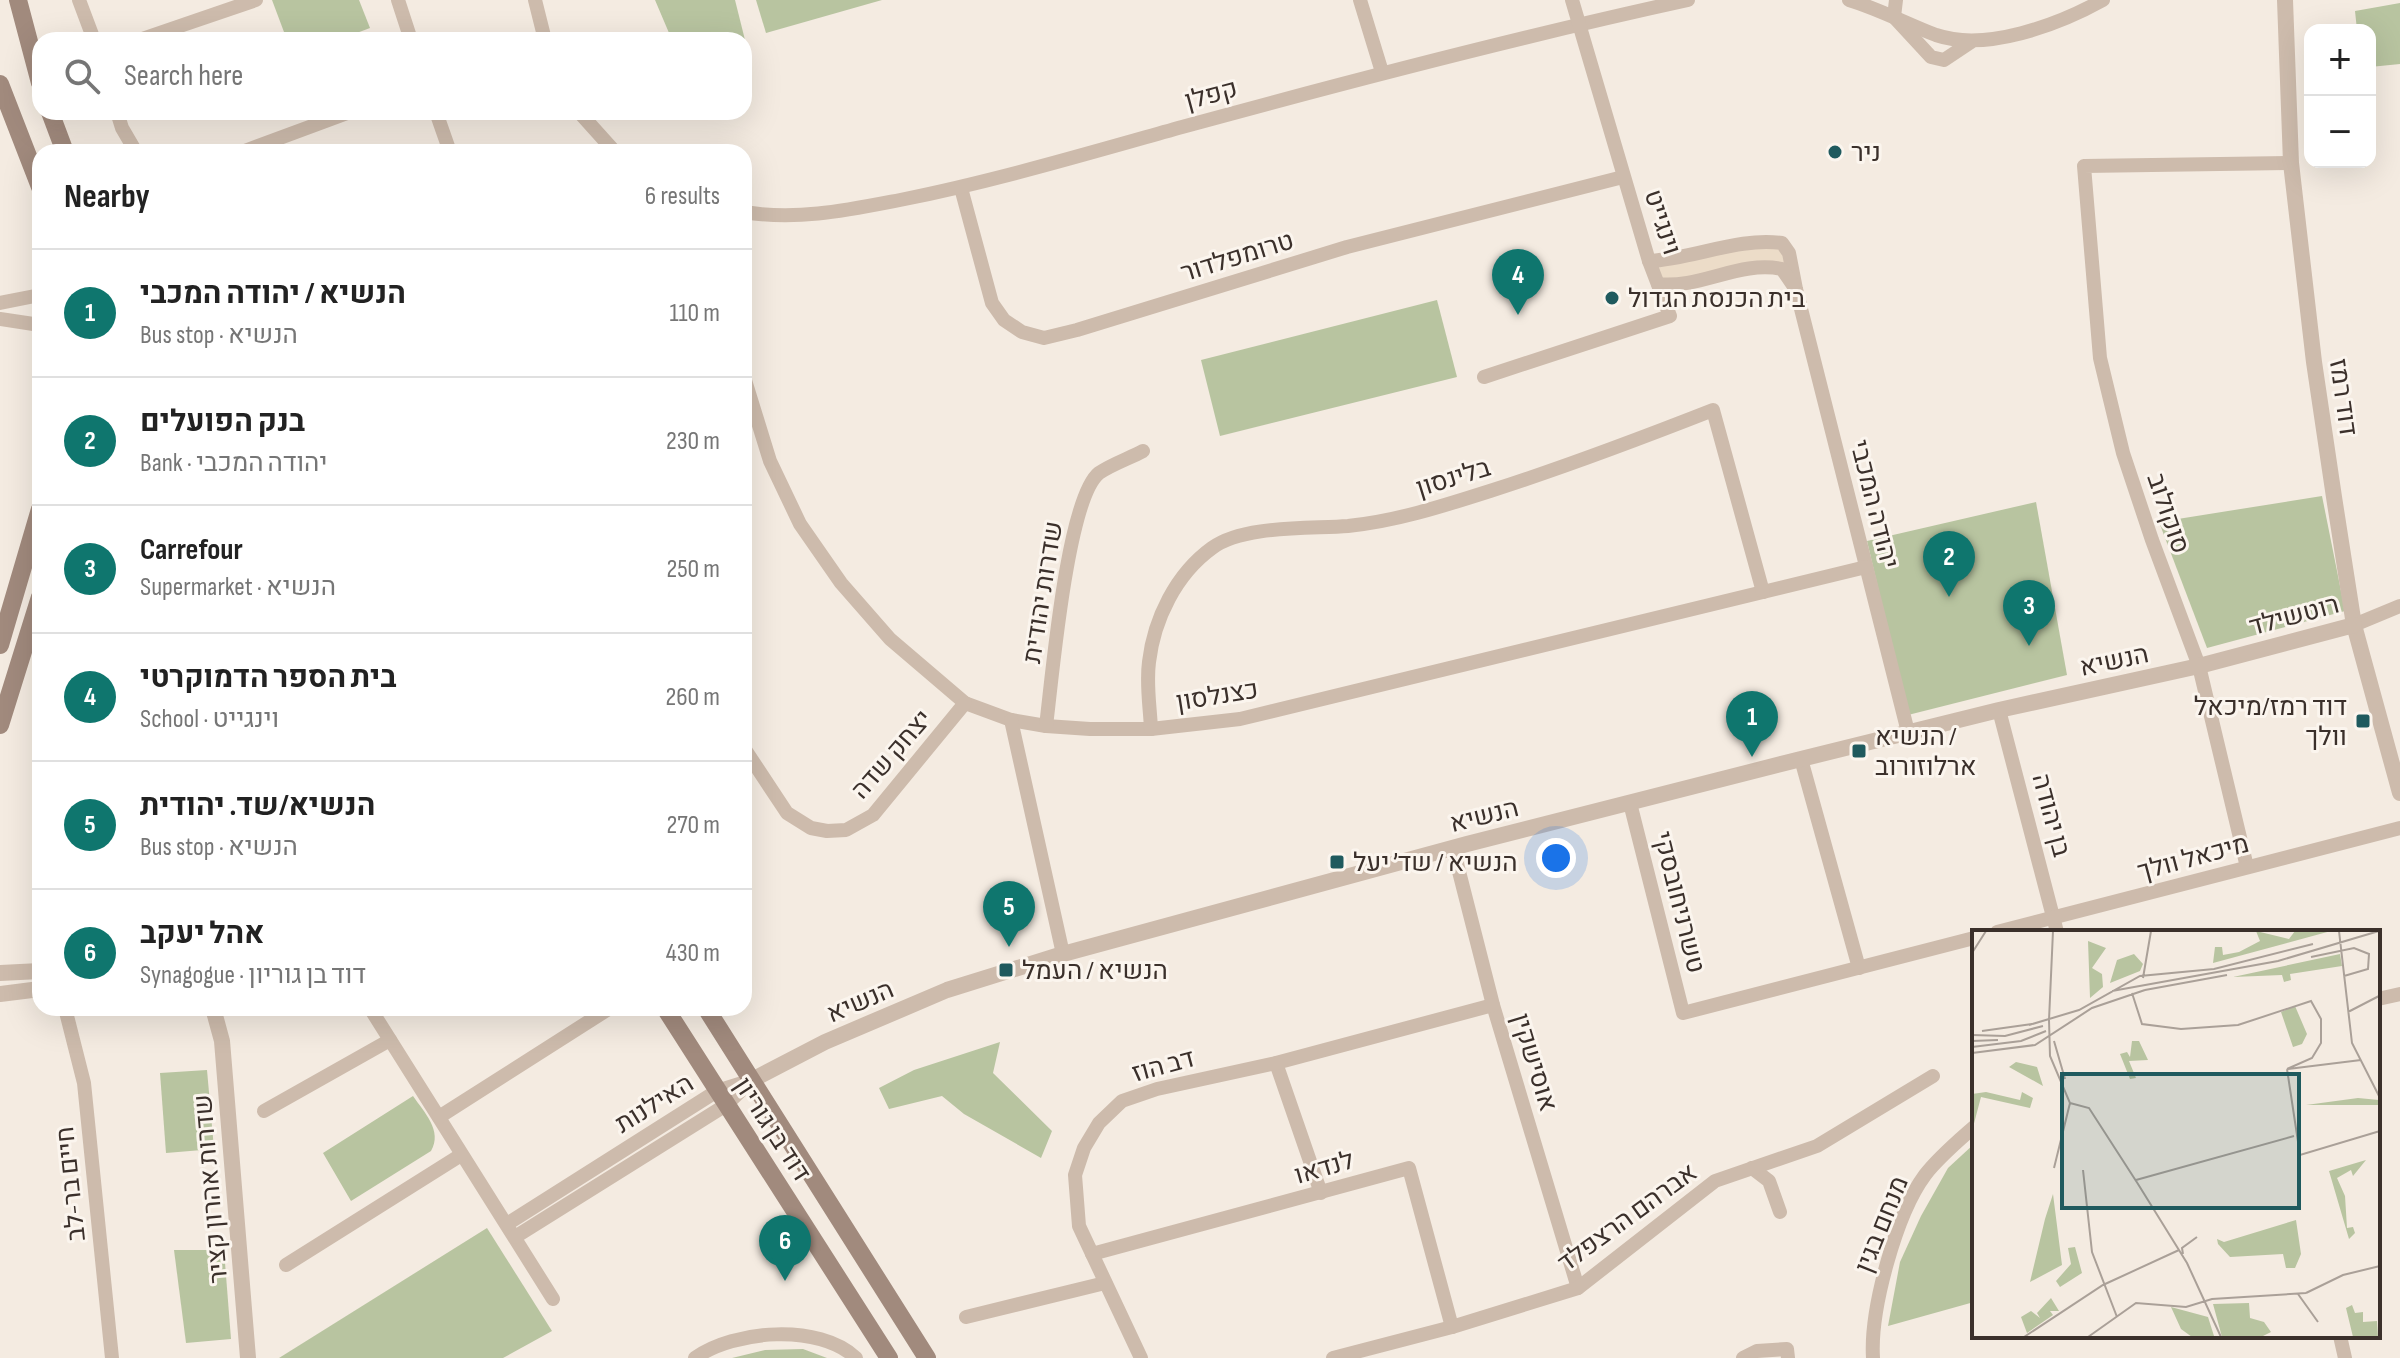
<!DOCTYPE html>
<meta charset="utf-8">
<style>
:root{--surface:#fff;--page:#f6f6f6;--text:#222;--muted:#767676;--line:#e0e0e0;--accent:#0f766e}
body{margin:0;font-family:"Sofia Sans Condensed",Heebo,sans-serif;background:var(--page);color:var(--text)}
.controls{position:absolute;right:24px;top:24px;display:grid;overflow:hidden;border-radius:16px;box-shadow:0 8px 32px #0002}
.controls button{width:72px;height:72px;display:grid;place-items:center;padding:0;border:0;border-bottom:2px solid var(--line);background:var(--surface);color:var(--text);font:40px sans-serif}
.you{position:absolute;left:1556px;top:858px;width:28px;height:28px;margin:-20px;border:6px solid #fff;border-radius:50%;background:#1a73e8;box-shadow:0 0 0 12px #1a73e833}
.badge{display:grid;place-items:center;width:52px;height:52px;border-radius:50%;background:var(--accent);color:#fff;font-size:26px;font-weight:700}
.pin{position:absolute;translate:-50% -66px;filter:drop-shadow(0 2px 4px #0008)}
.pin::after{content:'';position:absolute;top:42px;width:28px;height:24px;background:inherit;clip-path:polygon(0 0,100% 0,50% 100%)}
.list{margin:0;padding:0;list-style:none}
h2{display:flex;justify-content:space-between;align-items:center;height:104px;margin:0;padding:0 32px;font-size:34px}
h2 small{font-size:26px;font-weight:400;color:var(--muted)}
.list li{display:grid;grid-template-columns:52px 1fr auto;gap:24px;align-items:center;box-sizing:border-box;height:128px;padding:0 32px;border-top:2px solid var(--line)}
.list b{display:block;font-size:30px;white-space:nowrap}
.list p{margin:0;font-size:26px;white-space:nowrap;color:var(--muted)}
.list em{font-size:26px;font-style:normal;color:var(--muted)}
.icon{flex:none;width:44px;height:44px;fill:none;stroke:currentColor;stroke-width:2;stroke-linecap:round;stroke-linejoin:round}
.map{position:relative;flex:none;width:2400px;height:1358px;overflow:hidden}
.search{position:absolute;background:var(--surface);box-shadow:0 8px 32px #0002;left:32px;top:32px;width:720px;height:88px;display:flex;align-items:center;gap:20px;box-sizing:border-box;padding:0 28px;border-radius:24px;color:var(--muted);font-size:30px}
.panel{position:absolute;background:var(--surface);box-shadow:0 8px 32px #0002;left:32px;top:144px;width:720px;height:872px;border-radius:24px}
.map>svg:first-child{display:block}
.green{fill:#b8c4a0}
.plaza{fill:#ecdcc8}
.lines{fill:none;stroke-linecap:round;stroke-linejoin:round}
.minor{stroke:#cdbbac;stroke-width:14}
.tertiary{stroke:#cdbbac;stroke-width:16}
.secondary{stroke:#a18a7d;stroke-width:18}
.poi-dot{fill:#1f5a5e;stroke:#fbf5ee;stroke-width:3}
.labels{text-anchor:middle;stroke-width:6;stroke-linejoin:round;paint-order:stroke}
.street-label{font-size:26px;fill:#3b302b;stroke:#fbf5ee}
.poi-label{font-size:26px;fill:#3b302b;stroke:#fbf5ee;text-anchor:start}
.inset-road{fill:none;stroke:#aaa098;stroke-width:2}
.view{fill:#1f5a5e;fill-opacity:0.15;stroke:#1f5a5e;stroke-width:4}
.inset-edge{fill:none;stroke:#3b302b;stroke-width:4}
</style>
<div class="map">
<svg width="2400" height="1358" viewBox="0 0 2400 1358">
<rect width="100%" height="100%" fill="#f4ebe1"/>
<g class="green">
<path d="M272,0H359L370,28L338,40H287Z"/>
<path d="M655,0H735L746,44L744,45V40H672Z"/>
<path d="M756,0H882L766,33Z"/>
<path d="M2400,3V64L2370,67V30H2357L2355,11Z"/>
<path d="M1437,300L1457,377L1220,436L1201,360Z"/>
<path d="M2322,496L2345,611L2207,648L2159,522Z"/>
<path d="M2036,502L2067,675L1908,715L1867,541Z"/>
<path d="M1000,1042L993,1073L1052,1131L1041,1158L964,1114L942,1096L889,1109L879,1088L914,1070Z"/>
<path d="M207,1070L214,1149L166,1153L160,1073Z"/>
<path d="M413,1096C424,1112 443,1131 431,1151L351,1201L323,1153Z"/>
<path d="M1974,1144V1302L1888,1326L1900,1262L1921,1216L1948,1168Z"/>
<path d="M487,1228L552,1331L503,1358H279Z"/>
<path d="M174,1250H224L231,1339L186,1343Z"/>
<path d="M803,1349L827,1358H732L765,1350Z"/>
</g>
<path class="plaza" d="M1782,243L1792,264L1658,284L1649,261Z"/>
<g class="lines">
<g class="minor">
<path d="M79,0L94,40"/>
<path d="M398,0L411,40"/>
<path d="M535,0L545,40"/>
<path d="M1360,0L1382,72"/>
<path d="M1849,0C1879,9 1907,24 1936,35C1986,52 2058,25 2103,0"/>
<path d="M1896,0L1894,17L1931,57L1944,60L1971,42"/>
<path d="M139,40L256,0"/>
<path d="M117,112L122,128L136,152"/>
<path d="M436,112L450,152"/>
<path d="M579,112L615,152"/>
<path d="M242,152L350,112"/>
<path d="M961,188L992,303L1004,320L1022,332L1044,338L1077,330L1347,247L1623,177"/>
<path d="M744,212C797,221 848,210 900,200C995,181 1089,153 1182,127C1350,81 1518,37 1688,0"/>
<path d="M1649,261C1693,259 1738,237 1782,243L1789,253L1796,289L1908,732"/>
<path d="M1658,284C1700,289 1740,260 1782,269L1793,285"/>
<path d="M0,303L40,295"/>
<path d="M0,319L40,325"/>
<path d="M744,377L770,461L800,524L841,583L890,639L965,703L1011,720L1046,726L1090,729H1151L1240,719L1866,567"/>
<path d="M1484,377L1670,316L1649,261L1572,0"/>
<path d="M2354,625L2400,606"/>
<path d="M1999,710L2057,932"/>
<path d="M1011,720L1063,954"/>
<path d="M1046,726C1052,679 1067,499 1099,473C1112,464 1130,458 1143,451"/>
<path d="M1151,729C1150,707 1146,684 1149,662C1154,619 1176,574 1212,548C1243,525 1310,529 1348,526C1397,521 1443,506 1490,491C1565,467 1639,439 1713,410L1763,592"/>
<path d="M744,748L787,813L811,828L827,831L846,830L873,815L965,703"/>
<path d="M1801,759L1859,968"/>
<path d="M1630,803L1683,1013L1974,938"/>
<path d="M1453,848L1493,1005L1578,1288"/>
<path d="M2247,867L2199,666L2152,540L2123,453L2100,358L2084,166L2291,163"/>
<path d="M1997,932L2400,828"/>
<path d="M2378,999L2400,994"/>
<path d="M65,1008L84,1083L112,1358"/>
<path d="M370,1008L553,1299"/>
<path d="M1276,1063L1321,1193"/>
<path d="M264,1111L390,1040"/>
<path d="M439,1117L610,1008"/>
<path d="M1752,1168L1769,1181L1780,1212"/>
<path d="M507,1224L717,1091L752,1080"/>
<path d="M515,1237L726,1105L748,1084"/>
<path d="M1092,1254L1409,1168L1452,1327"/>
<path d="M286,1265L461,1155"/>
<path d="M966,1317L1105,1283"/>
<path d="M2340,1336L2345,1358"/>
<path d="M695,1358C734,1330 819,1323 856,1358"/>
<path d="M1141,1358L1079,1226L1075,1175L1084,1148L1099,1123L1122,1101L1157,1089L1276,1063L1493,1005"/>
<path d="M1333,1358L1452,1327L1578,1288L1715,1181L1817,1146L1933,1076"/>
<path d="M1743,1358L1757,1351L1787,1349L1788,1358"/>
<path d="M1873,1358C1870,1310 1896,1214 1925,1175C1939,1157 1957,1142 1974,1127"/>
</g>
<g class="tertiary">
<path d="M2285,0L2291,163L2314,362L2334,497L2354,625L2400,793"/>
<path d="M0,973L40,971"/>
<path d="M0,994L40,989"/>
<path d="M213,1008L222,1041L248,1358"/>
<path d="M752,1080L825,1042L947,990L1063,954L1467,844L1801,759L1999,710L2199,666L2354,625"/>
</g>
<g class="secondary">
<path d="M18,0L40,83"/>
<path d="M0,84L40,187"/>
<path d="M50,112L65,152"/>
<path d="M0,645L40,509"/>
<path d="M0,725L40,597"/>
<path d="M665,1008L889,1358"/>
<path d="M706,1008L927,1358"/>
</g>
</g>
<g class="poi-dot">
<circle cx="1835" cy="152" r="8"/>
<circle cx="1612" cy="298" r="8"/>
<rect x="2355" y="713" width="16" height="16" rx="4"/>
<rect x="1851" y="743" width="16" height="16" rx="4"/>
<rect x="1329" y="854" width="16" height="16" rx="4"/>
<rect x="998" y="962" width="16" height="16" rx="4"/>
</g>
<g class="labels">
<g class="street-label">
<text transform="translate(1211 94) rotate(-15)" y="9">קפלן</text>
<text transform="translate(1663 222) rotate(72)" y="9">וינגייט</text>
<text transform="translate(1237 256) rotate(-17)" y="9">טרומפלדור</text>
<text transform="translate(2344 397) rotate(82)" y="9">דוד רמז</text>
<text transform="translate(1453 477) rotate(-17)" y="9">בלינסון</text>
<text transform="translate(1875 504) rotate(76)" y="9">יהודה המכבי</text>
<text transform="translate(2169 513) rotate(71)" y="9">סוקולוב</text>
<text transform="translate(1042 592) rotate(-81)" y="9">שדרות יהודית</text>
<text transform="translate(2294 615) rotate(-15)" y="9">רוטשילד</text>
<text transform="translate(2114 660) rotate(-12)" y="9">הנשיא</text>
<text transform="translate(1217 695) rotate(-9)" y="9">כצנלסון</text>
<text transform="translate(891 754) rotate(-49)" y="9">יצחק שדה</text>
<text transform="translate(1484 815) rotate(-14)" y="9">הנשיא</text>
<text transform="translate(2052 815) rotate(75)" y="9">בן יהודה</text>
<text transform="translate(2193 857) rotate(-15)" y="9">מיכאל וולך</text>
<text transform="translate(1680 902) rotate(76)" y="9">טשרניחובסקי</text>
<text transform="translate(860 1001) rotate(-23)" y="9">הנשיא</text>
<text transform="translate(1535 1062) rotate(73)" y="9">אוסישקין</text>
<text transform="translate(1163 1065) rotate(-15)" y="9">דב הוז</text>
<text transform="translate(654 1103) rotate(-32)" y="9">האילנות</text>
<text transform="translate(773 1129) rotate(57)" y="9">דוד בן גוריון</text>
<text transform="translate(1324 1167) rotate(-16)" y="9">לנדאו</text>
<text transform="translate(70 1184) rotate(-96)" y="9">חיים בר-לב</text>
<text transform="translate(210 1189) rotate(-95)" y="9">שדרות אהרון קציר</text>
<text transform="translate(1627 1217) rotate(-36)" y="9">אברהם הרצפלד</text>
<text transform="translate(1881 1224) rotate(-68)" y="9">מנחם בגין</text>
</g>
<g class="poi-label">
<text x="1851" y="161">ניר</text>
<text x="1628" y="307">בית הכנסת הגדול</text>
<text x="2347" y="715" text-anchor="end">דוד רמז/מיכאל<tspan x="2347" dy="30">וולך</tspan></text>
<text x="1875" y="745">הנשיא /<tspan x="1875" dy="30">ארלוזורוב</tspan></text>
<text x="1353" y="871">הנשיא / שד׳ יעל</text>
<text x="1022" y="979">הנשיא / העמל</text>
</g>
</g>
<g transform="translate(1972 930)">
<rect width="408" height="408" fill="#f4ebe1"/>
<path d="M284,1L317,9L323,1H359L241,33L243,17H250L251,25L267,22L288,11ZM116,11L134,18L120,38L130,44L131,57L118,68ZM162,24L171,34L168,41L138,53L145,30ZM368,24L370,36L318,44L319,50L312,52L310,45L261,47ZM323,76L335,104L330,114L321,117L309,82ZM160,111H167L176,130L157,131L164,148L158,149L148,124L155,122L158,127ZM44,132L65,137L71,156L37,137ZM14,162L48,170L50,162L61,168L58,178L9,167L0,201V164ZM386,168L407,170L408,175H334ZM394,230L381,246L379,240L365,248L373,266L375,298L381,297L383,303L377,309L357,241ZM81,264L90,335L58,352L73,289ZM324,290L329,324L323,338H314L311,324L258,327L246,314L245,309L252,312ZM103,317L110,343L88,357L84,351L99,334L96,318ZM79,368L87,381H78L81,385L55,403L49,387L59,381L68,388L65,383ZM277,373L278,388L292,392L299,402L289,407H250L241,374ZM380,375L383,383L391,382V392L405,391L406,407H381L374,378ZM199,377L236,387L242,406L220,407L209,399Z" fill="#b8c4a0"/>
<path class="inset-road" d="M367,1L380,113L408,168M0,23L14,1M339,27L382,18L397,24L396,39L372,46M171,48L179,1M173,60L255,45M140,61L306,31L407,1M160,63L170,94L209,99L266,95L339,71L349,89V113L340,128L315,139M376,82L407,66M77,90L81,1M77,90L78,126L98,173L82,238M57,95L107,80L168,46L242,39L341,14M10,101L60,94M0,105L33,106L71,96M0,111L26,110M82,111L93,149M0,117L49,111L74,101M0,123L63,115L120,78L173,60M315,139L328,225L408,201M316,139L389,130M98,173L117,178L166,254L215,333L249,407M111,240L120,322L145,387M164,250L322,206M211,324L210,318L225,307M334,363L371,345L408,336M326,364L346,392M52,407L131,355L207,320M116,407L164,373L214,377L240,369L334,363"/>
<path class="view" d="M90,144H327V278H90Z"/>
<rect width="408" height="408" class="inset-edge"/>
</g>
</svg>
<div class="controls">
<button>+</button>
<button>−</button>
</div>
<div class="you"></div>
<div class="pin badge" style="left:1752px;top:757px">1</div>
<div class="pin badge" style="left:1949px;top:597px">2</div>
<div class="pin badge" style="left:2029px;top:646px">3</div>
<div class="pin badge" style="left:1518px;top:315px">4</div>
<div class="pin badge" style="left:1009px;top:947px">5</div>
<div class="pin badge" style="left:785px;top:1281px">6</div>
<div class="search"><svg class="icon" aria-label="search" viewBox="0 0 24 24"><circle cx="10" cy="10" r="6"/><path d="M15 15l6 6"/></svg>Search here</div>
<section class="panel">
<h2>Nearby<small>6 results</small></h2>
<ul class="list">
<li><span class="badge">1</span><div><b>הנשיא / יהודה המכבי</b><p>Bus stop · הנשיא</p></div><em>110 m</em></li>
<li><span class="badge">2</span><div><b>בנק הפועלים</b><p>Bank · יהודה המכבי</p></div><em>230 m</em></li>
<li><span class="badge">3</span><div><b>Carrefour</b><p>Supermarket · הנשיא</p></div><em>250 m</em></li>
<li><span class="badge">4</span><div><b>בית הספר הדמוקרטי</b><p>School · וינגייט</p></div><em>260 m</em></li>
<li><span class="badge">5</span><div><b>הנשיא/שד. יהודית</b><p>Bus stop · הנשיא</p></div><em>270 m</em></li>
<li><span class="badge">6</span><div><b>אהל יעקב</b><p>Synagogue · דוד בן גוריון</p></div><em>430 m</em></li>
</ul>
</section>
</div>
